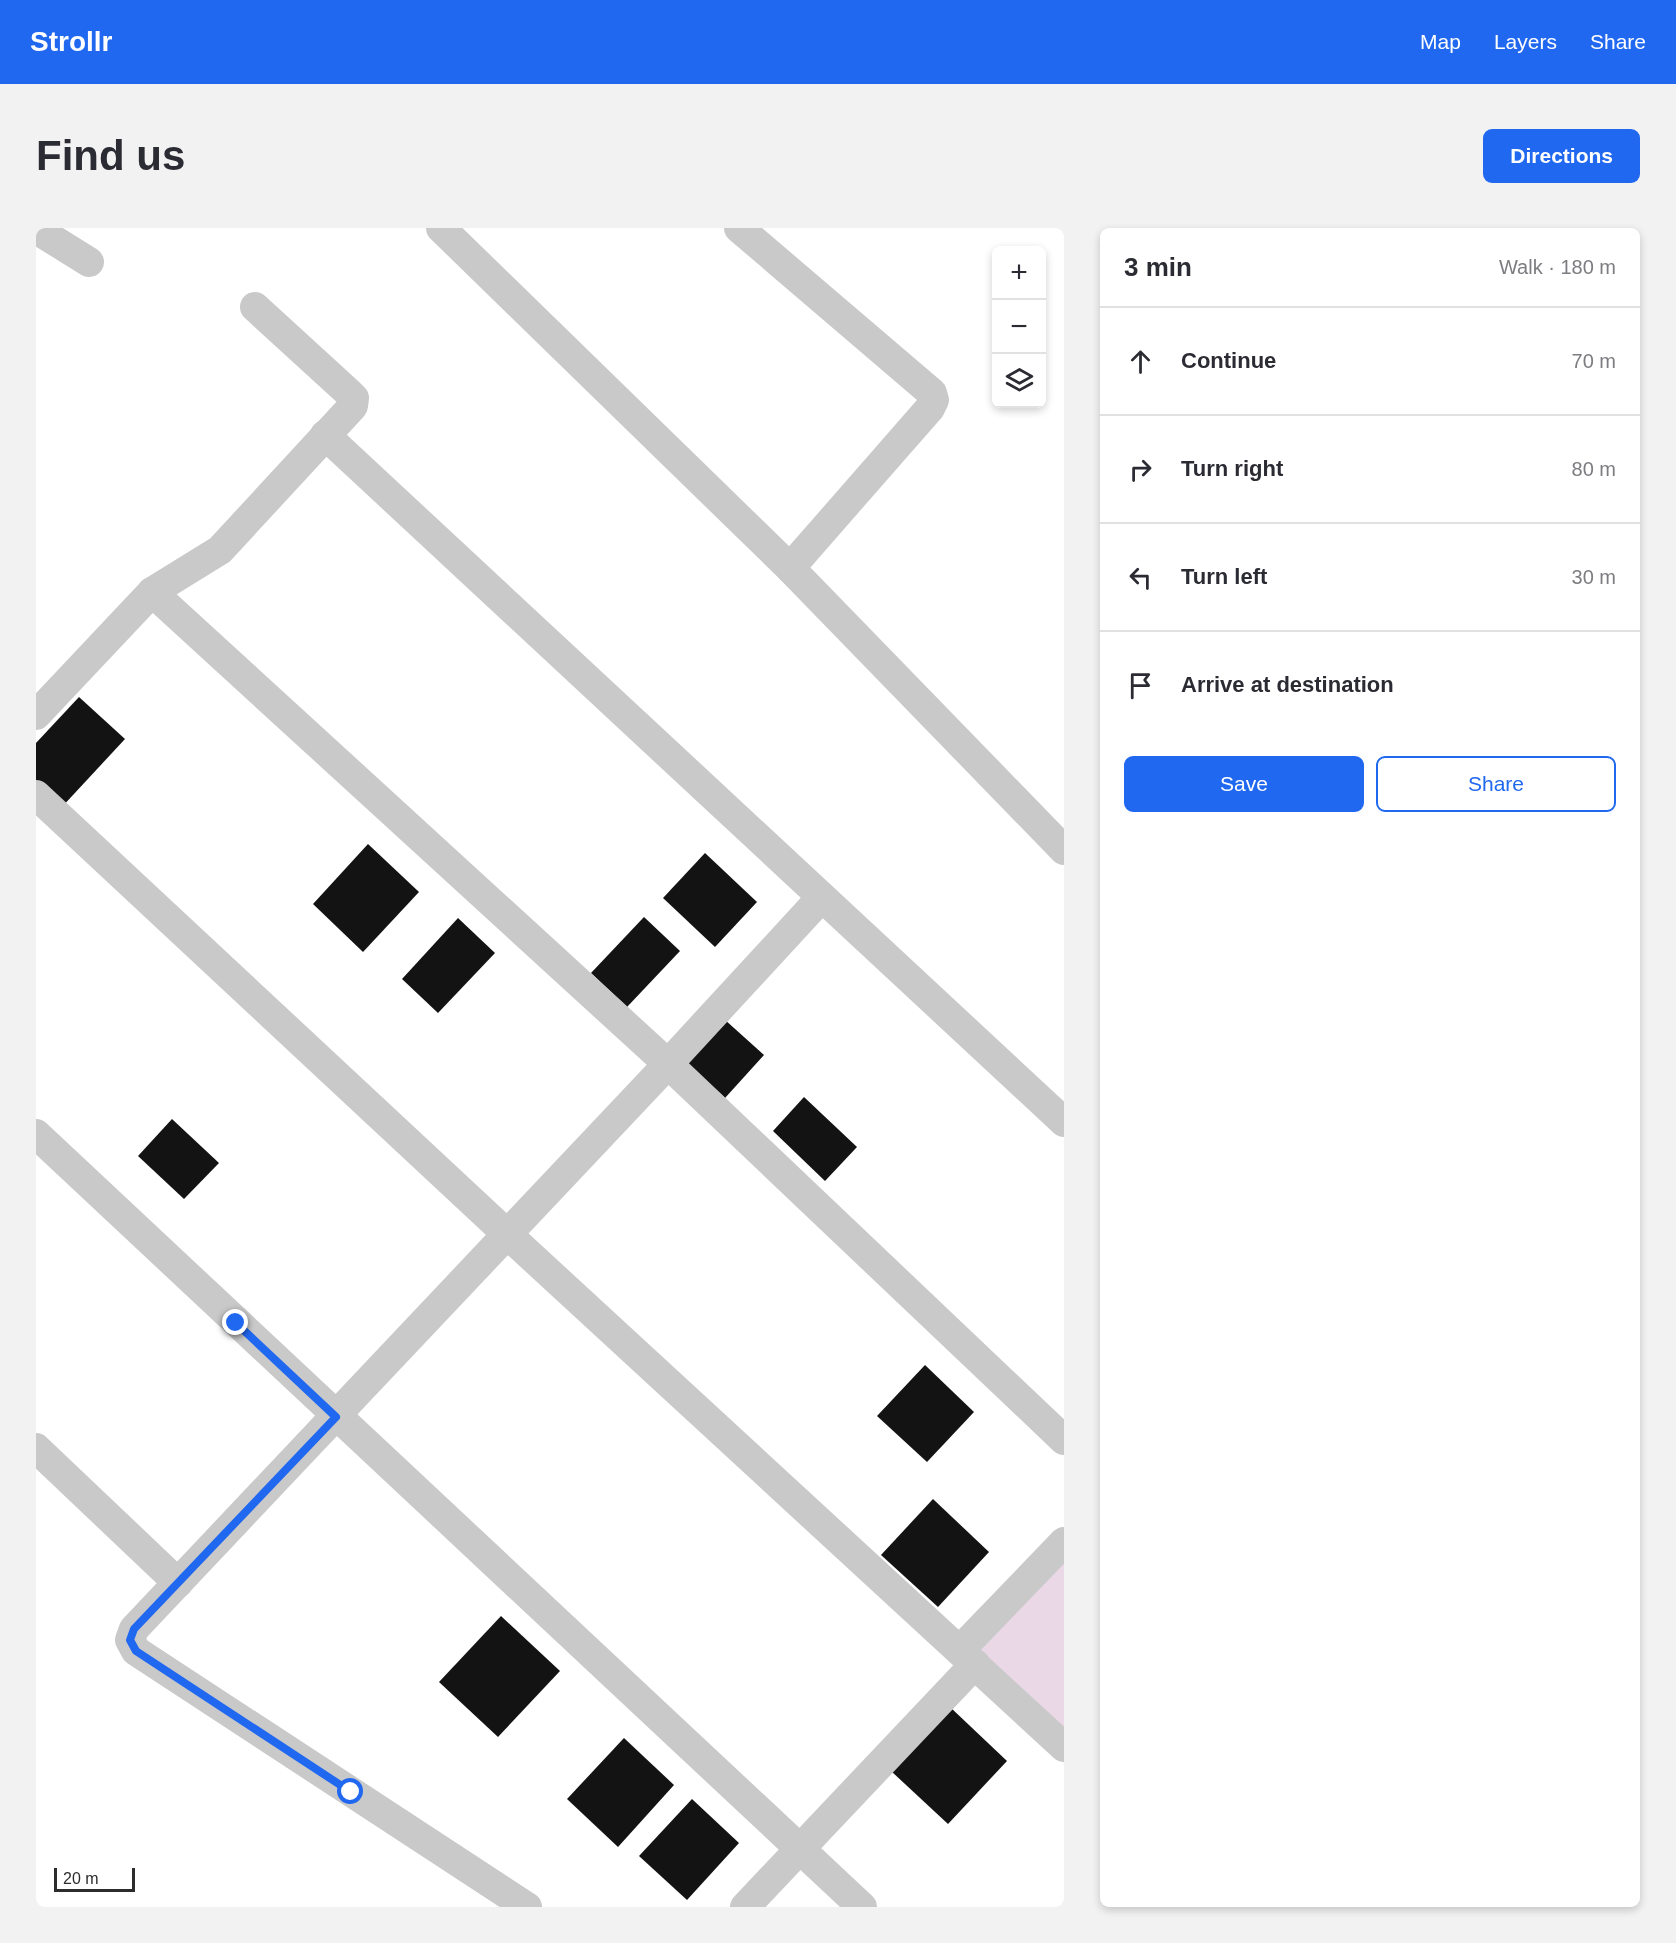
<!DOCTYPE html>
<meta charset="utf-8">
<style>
:root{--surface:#fff;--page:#f2f2f3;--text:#2b2b33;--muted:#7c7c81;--line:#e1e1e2;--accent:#2168f0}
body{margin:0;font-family:Helvetica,sans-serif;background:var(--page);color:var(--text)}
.controls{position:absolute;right:18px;top:18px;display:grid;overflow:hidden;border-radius:9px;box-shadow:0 3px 9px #0003}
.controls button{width:54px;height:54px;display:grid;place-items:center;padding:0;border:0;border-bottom:2px solid var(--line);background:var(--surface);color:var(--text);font:30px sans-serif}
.scale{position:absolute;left:18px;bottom:15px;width:81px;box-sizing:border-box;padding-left:6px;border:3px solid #2c2c2c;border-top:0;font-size:16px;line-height:21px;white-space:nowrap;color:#2c2c2c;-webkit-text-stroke:4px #fff;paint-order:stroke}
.stop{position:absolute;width:18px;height:18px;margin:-14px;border:4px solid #2168f0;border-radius:50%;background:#fff}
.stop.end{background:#2168f0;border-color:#fff;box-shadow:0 2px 6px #0008}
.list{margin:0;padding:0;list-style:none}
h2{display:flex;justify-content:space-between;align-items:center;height:78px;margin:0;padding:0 24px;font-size:26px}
h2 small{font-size:20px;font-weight:400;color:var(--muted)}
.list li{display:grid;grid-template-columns:39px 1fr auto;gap:18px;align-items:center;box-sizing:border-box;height:108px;padding:0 24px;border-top:2px solid var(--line)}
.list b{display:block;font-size:22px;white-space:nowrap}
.list em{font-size:20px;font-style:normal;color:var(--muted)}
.actions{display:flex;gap:12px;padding:18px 24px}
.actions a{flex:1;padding:14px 0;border:2px solid var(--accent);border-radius:9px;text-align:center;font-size:21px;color:var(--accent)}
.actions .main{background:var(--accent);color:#fff}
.icon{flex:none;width:33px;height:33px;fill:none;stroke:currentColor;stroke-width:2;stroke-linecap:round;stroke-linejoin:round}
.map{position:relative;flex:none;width:1028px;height:1679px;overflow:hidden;border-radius:9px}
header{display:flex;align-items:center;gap:36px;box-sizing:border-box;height:84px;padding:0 30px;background:var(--accent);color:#fff}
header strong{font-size:28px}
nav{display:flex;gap:33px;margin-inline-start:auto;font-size:21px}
.intro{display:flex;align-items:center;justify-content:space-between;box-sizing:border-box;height:144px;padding:0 36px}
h1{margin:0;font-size:42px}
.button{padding:15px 27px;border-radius:9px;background:var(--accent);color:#fff;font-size:21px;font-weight:700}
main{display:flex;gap:36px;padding:0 36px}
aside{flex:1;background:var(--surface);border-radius:9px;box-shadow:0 3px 9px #0003}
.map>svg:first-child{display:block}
.green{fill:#ebd8e7}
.building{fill:#131313}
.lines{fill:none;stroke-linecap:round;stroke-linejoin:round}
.minor{stroke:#c9c9c9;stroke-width:30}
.route{stroke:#2168f0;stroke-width:8}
</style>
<header>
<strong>Strollr</strong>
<nav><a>Map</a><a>Layers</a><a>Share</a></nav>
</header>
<div class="intro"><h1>Find us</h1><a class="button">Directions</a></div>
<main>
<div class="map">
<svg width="1028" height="1679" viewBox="0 0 1028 1679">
<rect width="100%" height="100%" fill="#fff"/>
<path class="green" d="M1028,1325V1501L936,1419Z"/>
<g class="building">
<path d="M43,469L89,511L24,581L0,558V515Z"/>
<path d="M332,616L383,664L327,724L277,676Z"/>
<path d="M669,625L721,674L679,719L627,670Z"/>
<path d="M608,689L644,723L591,779L555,745Z"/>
<path d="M422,690L459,725L402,785L366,751Z"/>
<path d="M688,791L728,827L689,870L649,833Z"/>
<path d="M768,869L821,919L789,953L737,903Z"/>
<path d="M136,891L183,935L148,971L102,928Z"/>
<path d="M889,1137L938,1184L891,1234L841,1188Z"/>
<path d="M897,1271L953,1324L902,1379L845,1327Z"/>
<path d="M465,1388L524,1443L462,1509L403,1454Z"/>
<path d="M914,1479L971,1533L912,1596L855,1543Z"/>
<path d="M588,1510L638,1557L582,1619L531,1571Z"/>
<path d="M656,1571L703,1615L651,1672L603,1628Z"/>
</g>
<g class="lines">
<g class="minor">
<path d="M405,0L754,340L1028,622"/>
<path d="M703,0L896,165L898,172L894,180L754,340"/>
<path d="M0,1L53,34"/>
<path d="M289,207L1028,894"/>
<path d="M116,364L632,836L1028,1212"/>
<path d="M0,487L116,364L184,322L317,178L318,170L313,165L219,79"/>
<path d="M0,567L471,1006L1028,1519"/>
<path d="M0,906L826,1679"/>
<path d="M0,1220L142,1355"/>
<path d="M924,1422L1028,1314"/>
<path d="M491,1679L100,1423L94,1412L98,1401L632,836L785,670"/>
<path d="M709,1679L939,1436"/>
</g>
</g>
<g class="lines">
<path class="route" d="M200,1095L300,1189L98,1401L94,1412L100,1423L315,1564"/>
</g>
</svg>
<div class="controls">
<button>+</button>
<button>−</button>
<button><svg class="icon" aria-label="layers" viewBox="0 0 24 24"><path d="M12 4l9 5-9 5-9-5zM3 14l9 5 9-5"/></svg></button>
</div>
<div class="scale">20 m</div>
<div class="stop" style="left:315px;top:1564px"></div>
<div class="stop end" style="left:200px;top:1095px"></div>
</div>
<aside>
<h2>3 min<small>Walk · 180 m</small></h2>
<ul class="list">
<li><svg class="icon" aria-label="ahead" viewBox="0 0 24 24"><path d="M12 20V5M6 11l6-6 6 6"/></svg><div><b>Continue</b></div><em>70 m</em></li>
<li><svg class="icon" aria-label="right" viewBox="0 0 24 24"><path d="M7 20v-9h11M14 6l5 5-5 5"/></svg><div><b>Turn right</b></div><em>80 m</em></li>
<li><svg class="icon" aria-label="left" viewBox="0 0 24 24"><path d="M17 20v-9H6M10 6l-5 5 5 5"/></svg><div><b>Turn left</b></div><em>30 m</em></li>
<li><svg class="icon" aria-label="arrive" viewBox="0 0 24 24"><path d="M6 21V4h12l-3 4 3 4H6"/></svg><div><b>Arrive at destination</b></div></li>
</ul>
<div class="actions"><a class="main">Save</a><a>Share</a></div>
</aside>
</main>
